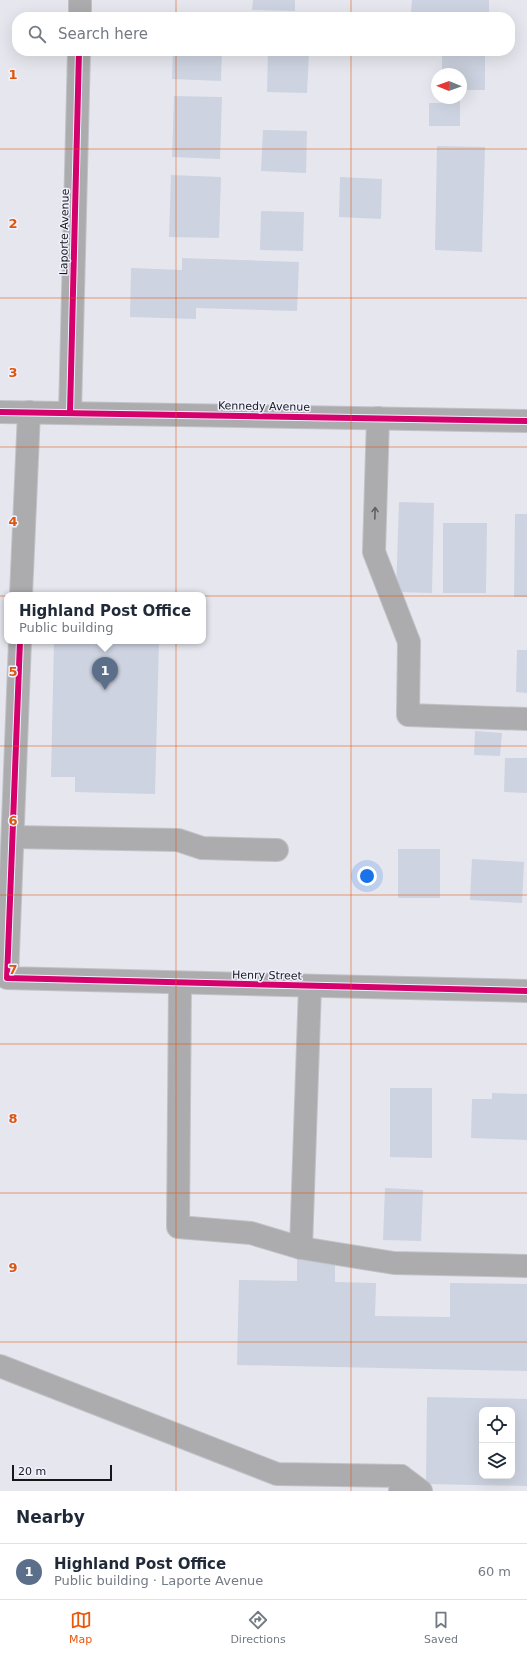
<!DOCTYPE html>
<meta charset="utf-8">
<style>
:root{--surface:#fff;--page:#f2f2f3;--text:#1f2937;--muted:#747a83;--line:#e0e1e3;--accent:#ea580c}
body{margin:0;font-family:"DejaVu Sans",sans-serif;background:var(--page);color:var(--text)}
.controls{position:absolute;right:12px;bottom:12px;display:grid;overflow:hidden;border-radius:8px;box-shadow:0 4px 16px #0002}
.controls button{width:36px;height:36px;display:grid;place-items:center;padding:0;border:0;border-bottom:1px solid var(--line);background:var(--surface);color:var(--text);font:20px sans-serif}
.compass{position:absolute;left:431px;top:68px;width:36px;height:36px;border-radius:50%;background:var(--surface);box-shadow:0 4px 16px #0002;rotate:271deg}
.scale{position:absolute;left:12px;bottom:10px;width:100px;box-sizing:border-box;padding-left:4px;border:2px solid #16161b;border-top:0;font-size:11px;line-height:14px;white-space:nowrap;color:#16161b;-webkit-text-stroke:3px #f1f1fe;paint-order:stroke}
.you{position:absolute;left:367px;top:876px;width:14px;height:14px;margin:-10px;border:3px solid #fff;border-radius:50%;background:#1a73e8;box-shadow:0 0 0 6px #1a73e833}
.badge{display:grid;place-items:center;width:26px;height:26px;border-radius:50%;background:var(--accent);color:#fff;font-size:13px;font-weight:700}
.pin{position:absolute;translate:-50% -33px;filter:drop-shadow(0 1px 2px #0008)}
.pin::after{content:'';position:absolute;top:21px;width:14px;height:12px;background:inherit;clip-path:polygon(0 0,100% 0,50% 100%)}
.popup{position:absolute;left:4px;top:592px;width:202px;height:52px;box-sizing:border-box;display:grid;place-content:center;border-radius:8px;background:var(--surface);filter:drop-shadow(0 1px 3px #0005);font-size:13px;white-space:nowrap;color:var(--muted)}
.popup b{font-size:15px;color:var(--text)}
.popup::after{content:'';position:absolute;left:50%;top:100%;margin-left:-8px;border:8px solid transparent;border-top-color:var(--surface)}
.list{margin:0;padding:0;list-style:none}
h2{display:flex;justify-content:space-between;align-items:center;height:52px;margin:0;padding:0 16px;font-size:17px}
h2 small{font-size:13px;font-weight:400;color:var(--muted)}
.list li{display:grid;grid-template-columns:26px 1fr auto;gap:12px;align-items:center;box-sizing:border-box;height:56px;padding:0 16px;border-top:1px solid var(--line)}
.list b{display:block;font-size:15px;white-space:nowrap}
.list p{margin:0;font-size:13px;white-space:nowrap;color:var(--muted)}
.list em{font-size:13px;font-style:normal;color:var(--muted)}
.icon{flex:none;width:22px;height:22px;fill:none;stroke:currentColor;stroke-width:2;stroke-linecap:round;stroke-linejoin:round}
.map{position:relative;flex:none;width:527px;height:1491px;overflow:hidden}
.search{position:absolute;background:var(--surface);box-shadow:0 4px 16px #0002;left:12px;right:12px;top:12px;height:44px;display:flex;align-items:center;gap:10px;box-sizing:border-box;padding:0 14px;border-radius:16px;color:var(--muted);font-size:15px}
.sheet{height:108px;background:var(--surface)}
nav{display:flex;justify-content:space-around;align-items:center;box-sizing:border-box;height:56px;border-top:1px solid var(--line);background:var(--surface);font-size:11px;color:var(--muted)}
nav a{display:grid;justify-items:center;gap:2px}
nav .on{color:var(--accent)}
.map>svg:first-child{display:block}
.building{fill:#cdd3e0;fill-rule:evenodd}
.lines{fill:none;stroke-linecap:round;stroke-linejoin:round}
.minor-casing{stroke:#c1c2c7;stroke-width:24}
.minor{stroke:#acacaf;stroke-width:22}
.cycleway-casing{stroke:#f1f1fe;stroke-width:8}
.cycleway{stroke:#d6006c;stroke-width:6}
.oneway{stroke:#616165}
.grid{fill:none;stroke:#de560d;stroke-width:1;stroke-opacity:0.55}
.labels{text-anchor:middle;stroke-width:3;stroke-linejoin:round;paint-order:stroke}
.street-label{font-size:11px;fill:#16161b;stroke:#f1f1fe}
.grid-label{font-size:13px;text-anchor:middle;font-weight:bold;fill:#de560d;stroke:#f1f1fe;stroke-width:3;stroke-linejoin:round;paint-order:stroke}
</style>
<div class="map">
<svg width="527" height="1491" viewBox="0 0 527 1491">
<rect width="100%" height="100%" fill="#e6e7ee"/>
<g class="building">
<path d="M253,0H295V11L252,10Z"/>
<path d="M412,0H489V14L411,12Z"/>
<path d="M173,51H222L221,81L172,79Z"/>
<path d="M268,51L309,52L307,93L267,92Z"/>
<path d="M442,51H485V90H461V74H442Z"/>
<path d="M174,96L222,97L220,159L172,157Z"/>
<path d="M441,98H460V126H429V103H441Z"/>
<path d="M263,130L307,131L306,173L261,171Z"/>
<path d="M437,146L485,147L482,252L435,250Z"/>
<path d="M171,175L221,177L219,238L169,237Z"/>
<path d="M340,177L382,179L381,219L339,217Z"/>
<path d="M261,211L304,212L303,251L260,250Z"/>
<path d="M182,258L299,262L297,311L196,308V319L130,317L131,268L182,270Z"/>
<path d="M399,502L434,503L432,593L396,592Z"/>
<path d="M515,514H527V597H514Z"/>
<path d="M443,523H487L486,593H443Z"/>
<path d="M54,641H159L155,794L75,792V777H51Z"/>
<path d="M517,650H527V693L516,692Z"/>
<path d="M475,731L502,733L500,756L474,755Z"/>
<path d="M505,758H527V793L504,792Z"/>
<rect x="398" y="849" width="42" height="49"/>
<path d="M472,859L524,862L522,903L470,900Z"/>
<path d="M390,1088H432V1158L390,1157Z"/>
<path d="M492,1093L527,1094V1140L471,1138L472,1099H492Z"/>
<path d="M385,1188L423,1190L421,1241L383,1240Z"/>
<path d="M297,1260L335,1261V1282L376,1283L375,1316L450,1317V1283L527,1284V1371L237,1365L239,1280L297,1281Z"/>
<path d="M427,1397L527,1399V1486L426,1484ZM482,1410H512V1476H482Z"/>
</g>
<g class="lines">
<defs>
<g id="minor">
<path d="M80,17V0"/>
<path d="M0,412L527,421"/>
<path d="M70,413L79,51"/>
<path d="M378,418L374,552L409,642L408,715L527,719"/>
<path d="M21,595L29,412"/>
<path d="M20,641L7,978L527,991"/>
<path d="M13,837L178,840L202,848L277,850"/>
<path d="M180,983L178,1227L251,1233L301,1248L394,1263L527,1266"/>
<path d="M301,1248L310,986"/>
<path d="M0,1366L277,1474L401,1476L400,1491"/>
<path d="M401,1476L421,1491"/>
</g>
</defs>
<use href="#minor" class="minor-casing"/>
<use href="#minor" class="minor"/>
<defs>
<g id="cycleway">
<path d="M0,412L527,421"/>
<path d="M70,413L79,51"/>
<path d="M20,641L7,978L527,991"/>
</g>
</defs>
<use href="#cycleway" class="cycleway-casing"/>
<use href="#cycleway" class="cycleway"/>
</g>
<defs><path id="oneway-shaft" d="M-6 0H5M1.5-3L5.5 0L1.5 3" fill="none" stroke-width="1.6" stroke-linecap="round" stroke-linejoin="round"/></defs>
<use class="oneway" href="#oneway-shaft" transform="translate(375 513) rotate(-88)"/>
<path class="grid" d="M176,0V17M351,0V17M176,51V1491M351,51V1491M0,149H527M0,298H527M0,447H527M0,596H527M0,746H527M0,895H527M0,1044H527M0,1193H527M0,1342H527"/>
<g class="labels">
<g class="street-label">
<text transform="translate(64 232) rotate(-89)" y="4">Laporte Avenue</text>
<text transform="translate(264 406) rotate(1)" y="4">Kennedy Avenue</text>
<text transform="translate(267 975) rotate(1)" y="4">Henry Street</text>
</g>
</g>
<g class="grid-label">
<text x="13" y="79">1</text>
<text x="13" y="228">2</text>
<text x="13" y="377">3</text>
<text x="13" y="526">4</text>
<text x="13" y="676">5</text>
<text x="13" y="825">6</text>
<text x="13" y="974">7</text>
<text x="13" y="1123">8</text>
<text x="13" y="1272">9</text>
</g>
</svg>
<div class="controls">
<button><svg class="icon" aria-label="locate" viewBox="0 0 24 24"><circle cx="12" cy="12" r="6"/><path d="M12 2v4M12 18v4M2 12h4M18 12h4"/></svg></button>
<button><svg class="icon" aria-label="layers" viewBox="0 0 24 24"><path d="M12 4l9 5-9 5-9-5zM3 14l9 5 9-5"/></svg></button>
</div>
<svg class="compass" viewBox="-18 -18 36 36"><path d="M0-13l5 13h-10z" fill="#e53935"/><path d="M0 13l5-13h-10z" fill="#747a83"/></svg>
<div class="scale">20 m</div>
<div class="you"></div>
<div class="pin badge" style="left:105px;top:690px;background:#5c6f8a">1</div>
<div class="popup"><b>Highland Post Office</b>Public building</div>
<div class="search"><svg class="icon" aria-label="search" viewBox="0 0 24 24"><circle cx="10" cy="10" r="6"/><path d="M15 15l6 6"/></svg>Search here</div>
</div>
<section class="sheet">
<h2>Nearby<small></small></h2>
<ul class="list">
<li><span class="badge" style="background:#5c6f8a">1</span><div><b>Highland Post Office</b><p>Public building · Laporte Avenue</p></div><em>60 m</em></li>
</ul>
</section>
<nav>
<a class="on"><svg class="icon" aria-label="map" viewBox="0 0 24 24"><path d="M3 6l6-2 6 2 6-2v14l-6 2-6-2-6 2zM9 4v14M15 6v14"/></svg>Map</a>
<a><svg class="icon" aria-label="directions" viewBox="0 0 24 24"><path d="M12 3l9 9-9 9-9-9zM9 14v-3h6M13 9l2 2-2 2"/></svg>Directions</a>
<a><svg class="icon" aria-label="saved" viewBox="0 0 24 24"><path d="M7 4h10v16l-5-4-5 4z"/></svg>Saved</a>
</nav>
